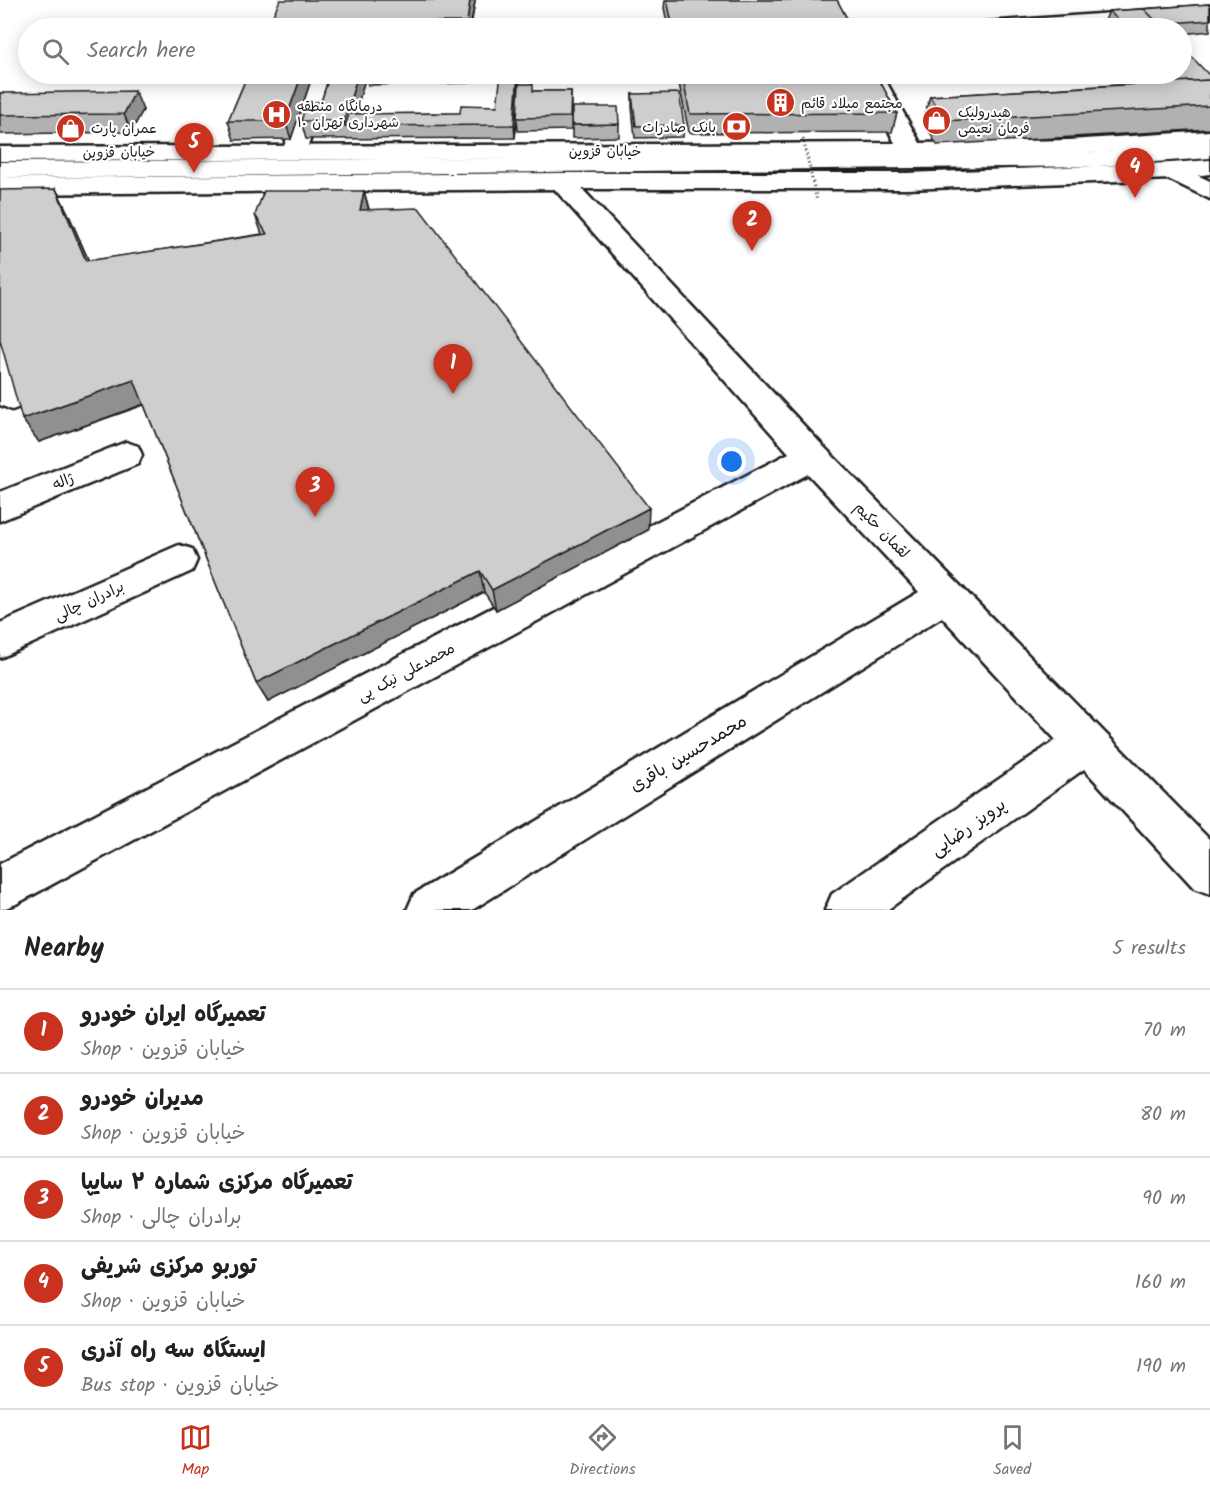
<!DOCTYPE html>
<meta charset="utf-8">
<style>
:root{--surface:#fff;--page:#f2f2f2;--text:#222;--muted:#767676;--line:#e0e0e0;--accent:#c8321e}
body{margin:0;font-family:Kalam,"Playpen Sans Arabic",sans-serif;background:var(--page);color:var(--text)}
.you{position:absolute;left:732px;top:462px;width:21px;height:21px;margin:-15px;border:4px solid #fff;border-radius:50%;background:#1a73e8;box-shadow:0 0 0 9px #1a73e833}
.badge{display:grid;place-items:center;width:39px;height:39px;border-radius:50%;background:var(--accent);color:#fff;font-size:20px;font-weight:700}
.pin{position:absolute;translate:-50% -50px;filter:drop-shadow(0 2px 3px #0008)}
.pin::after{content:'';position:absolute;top:32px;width:21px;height:18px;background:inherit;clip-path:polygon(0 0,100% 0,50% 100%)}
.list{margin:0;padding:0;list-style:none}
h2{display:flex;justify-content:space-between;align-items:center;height:78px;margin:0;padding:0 24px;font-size:26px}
h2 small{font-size:20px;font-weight:400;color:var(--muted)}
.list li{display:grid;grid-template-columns:39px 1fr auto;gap:18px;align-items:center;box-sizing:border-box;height:84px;padding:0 24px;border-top:2px solid var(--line)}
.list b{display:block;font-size:22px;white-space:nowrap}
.list p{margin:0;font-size:20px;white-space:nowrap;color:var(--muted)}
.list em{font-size:20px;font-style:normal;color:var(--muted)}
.icon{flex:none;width:33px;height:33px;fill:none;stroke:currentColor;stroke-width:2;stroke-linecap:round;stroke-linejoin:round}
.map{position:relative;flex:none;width:1210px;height:910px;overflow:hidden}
.search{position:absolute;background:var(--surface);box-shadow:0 3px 15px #0003;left:18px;right:18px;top:18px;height:66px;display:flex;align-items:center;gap:15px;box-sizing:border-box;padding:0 21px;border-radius:33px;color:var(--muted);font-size:22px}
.sheet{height:498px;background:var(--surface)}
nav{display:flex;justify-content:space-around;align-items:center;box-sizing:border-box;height:84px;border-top:2px solid var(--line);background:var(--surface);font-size:16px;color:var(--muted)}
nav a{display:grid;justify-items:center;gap:3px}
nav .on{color:var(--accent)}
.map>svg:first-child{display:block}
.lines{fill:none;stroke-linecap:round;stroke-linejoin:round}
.minor-casing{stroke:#1c1c1c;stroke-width:5}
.major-casing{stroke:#1c1c1c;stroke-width:5}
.minor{fill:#fff;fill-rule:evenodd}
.major{fill:#fff;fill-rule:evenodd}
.path-bridge{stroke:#1c1c1c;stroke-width:3;stroke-dasharray:1 3;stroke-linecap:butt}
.wall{fill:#b1b1b1;stroke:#1c1c1c;stroke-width:1.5}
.shaded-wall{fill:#909090;stroke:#1c1c1c;stroke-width:1.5}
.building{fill:#cecece;stroke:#1c1c1c;stroke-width:1.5}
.labels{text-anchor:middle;stroke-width:4.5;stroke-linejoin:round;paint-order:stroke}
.far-poi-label{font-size:14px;fill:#1c1c1c;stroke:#fff;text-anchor:start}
.far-street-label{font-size:14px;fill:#1c1c1c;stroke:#fff}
.street-label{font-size:15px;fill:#1c1c1c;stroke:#fff}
.near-street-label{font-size:18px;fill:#1c1c1c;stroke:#fff}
</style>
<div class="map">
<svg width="1210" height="910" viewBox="0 0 1210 910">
<rect width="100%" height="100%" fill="#fff"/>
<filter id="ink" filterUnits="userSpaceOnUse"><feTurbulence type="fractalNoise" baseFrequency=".0167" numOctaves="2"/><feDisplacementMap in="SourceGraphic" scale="12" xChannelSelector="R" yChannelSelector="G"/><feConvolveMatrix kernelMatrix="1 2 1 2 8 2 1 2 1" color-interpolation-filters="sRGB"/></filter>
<g filter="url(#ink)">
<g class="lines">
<defs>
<g id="minor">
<path d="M1210,6V18L1068,28H976L980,24L987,22Z"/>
<path d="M310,74H332L306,152L303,157L294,159L285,157L282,152Z"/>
<path d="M1210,144V158L1099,166L0,178V162L1005,154L1099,152Z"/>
<path d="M1171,163L1210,181V199L1162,176L1158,171L1162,166Z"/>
<path d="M561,173L570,176L824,447L1210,840V894L1194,888L1084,769L887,910H825L832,894L1056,740L942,617L472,910H407L414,894L919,592L808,474L16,904L0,910V864L789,453L552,186L548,181L552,176Z"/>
<path d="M0,343L11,346L15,354L28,398L23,406L12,410L0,405Z"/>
<path d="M126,442L138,446L142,455L138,464L0,521V492Z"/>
<path d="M179,545L192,549L197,560L192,571L0,658V623Z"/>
</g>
<g id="major">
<path d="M860,74H882L920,143L1069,140L1210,131V145C1085,155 959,159 834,157L0,161V147L895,143Z"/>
<path d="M1210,160V174L1171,179L907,189H561L0,194V178L561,173H907L1171,163Z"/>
</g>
</defs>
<use href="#minor" class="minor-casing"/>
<use href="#major" class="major-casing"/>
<use href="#minor" class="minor"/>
<use href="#major" class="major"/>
<path class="path-bridge" d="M803,139L817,201"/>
</g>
<g class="wall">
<path d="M665,0H837L852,28H668L664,8Z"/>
<path d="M475,2L471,27L472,28H272L270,22Z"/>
<path d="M1210,4V31L1182,34V28H1102L1109,11Z"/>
<path d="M248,74H313L291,139L234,140L228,121Z"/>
<path d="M330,74H470L469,83L368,85L366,75L355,114L460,113L497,106L520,84L533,91H571V130L518,131L517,120L515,138L306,139L301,121L321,102Z"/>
<path d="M677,74H876L897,113L892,132L689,133Z"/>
<path d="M1143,74H1182L1210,76V75V129L937,145L923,120L930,96L1151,83Z"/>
<path d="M0,93L143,110L131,132L0,134Z"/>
<path d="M632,94L684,125L683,137L635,138L632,107Z"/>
<path d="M619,124V137L572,138V125Z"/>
<path d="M56,189L68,213L89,261L262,234L255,215L364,191L369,209L648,530L496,610L484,592L268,702L256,683L144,405L39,442Z"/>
</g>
<g class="shaded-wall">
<path d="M470,0H475V2L470,28H467V22Z"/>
<path d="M302,74H313L291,139L285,121Z"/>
<path d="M358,74H366V75L352,126H345L344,121Z"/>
<path d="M467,74H470L469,83Z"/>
<path d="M518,74H520L515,138L514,125Z"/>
<path d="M135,91L143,110L131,132L124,114Z"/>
<path d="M56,189L68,213L99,285L86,261Z"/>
<path d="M364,191L370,215L360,210Z"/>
<path d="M134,380L147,403L39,442L22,419Z"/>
<path d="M649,508L648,530L496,610L492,590Z"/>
<path d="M480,571L484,592L268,702L256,683Z"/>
</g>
<g class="building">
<path d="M280,0H470L467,22H270Z"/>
<path d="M667,0H837L852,28H673Z"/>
<path d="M1210,4V20L1158,24L1143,9Z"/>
<path d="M1144,9L1163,28H1126L1109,11Z"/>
<path d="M346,24H372L371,28H345Z"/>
<path d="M472,27V28H375Z"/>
<path d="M1182,47L1210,76V80L1176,82L1168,74H1182Z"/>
<path d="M248,74H302L285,121H228Z"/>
<path d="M330,74H358L344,121H301L307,102H321Z"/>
<path d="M501,74H518L514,125L345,126L349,114L460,113L461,105L497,106Z"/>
<path d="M682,74H876L897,113L690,114Z"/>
<path d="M1210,80V106L944,121L930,96Z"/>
<path d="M519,84H533V91H571L570,117L517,118Z"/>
<path d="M135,91L124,114L0,115V93Z"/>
<path d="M679,93L684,125L636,126L632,94Z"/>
<path d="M572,107H618L619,124L572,125Z"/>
<path d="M56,189L86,261L267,234L255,215L264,191H364L360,210L419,208L649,508L492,590L480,571L256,683L134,380L22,419L0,340V190Z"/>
</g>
</g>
<defs>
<symbol id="building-disc" viewBox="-11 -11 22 22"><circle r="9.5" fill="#c8321e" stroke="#fff"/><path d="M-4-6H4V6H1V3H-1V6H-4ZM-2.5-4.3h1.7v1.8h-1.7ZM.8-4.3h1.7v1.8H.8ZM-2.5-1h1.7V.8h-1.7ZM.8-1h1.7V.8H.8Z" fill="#fff"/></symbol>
<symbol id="hospital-disc" viewBox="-11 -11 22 22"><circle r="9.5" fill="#c8321e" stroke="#fff"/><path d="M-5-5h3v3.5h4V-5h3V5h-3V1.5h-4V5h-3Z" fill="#fff"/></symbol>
<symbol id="shop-disc" viewBox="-11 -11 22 22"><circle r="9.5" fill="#c8321e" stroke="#fff"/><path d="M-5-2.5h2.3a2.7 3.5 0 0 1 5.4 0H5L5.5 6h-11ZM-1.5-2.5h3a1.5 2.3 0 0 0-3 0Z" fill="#fff"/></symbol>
<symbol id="bank-disc" viewBox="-11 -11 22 22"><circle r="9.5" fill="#c8321e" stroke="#fff"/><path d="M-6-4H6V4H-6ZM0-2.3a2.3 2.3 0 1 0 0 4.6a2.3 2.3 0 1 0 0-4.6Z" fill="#fff"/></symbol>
</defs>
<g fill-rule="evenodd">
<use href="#building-disc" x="764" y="86" width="33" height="33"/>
<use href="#hospital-disc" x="260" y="98" width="33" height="33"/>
<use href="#shop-disc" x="920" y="104" width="33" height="33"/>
<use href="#bank-disc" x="720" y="110" width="33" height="33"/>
<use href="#shop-disc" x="54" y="112" width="33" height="33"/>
</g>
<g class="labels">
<g class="far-poi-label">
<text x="801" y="108">مجتمع میلاد قائم</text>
<text x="297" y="111">درمانگاه منطقه<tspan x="297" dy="16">۱۰ شهرداری تهران</tspan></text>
<text x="958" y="117">هیدرولیک<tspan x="958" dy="16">فرمان نعیمی</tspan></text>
<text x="716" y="132" text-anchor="end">بانک صادرات</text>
<text x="91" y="133">عمران پارت</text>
</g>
<g class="far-street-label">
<text x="605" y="156">خیابان قزوین</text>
<text transform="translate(119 152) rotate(-1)" y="5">خیابان قزوین</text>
</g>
<g class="street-label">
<text transform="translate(63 481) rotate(-22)" y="5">ژاله</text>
<text transform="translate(882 530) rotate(46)" y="5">لقمان حکیم</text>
<text transform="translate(89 601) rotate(-25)" y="5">برادران چالی</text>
<text transform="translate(406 672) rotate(-28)" y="5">محمدعلی نیک پی</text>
</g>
<g class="near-street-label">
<text transform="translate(688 753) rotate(-31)" y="6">محمدحسین باقری</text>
<text transform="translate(968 827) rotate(-35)" y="6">پرویز رضایی</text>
</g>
</g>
</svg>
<div class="you"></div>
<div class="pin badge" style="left:453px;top:394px">1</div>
<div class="pin badge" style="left:752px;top:251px">2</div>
<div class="pin badge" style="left:315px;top:517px">3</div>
<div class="pin badge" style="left:1135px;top:198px">4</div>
<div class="pin badge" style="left:194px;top:173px">5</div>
<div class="search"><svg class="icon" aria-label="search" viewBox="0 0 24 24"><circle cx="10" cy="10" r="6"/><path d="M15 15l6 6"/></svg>Search here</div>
</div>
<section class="sheet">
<h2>Nearby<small>5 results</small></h2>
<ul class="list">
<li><span class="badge">1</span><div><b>تعمیرگاه ایران خودرو</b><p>Shop · خیابان قزوین</p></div><em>70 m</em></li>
<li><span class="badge">2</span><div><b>مدیران خودرو</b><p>Shop · خیابان قزوین</p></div><em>80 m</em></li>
<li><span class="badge">3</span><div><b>تعمیرگاه مرکزی شماره ۲ سایپا</b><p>Shop · برادران چالی</p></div><em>90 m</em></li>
<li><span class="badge">4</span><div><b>توربو مرکزی شریفی</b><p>Shop · خیابان قزوین</p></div><em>160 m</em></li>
<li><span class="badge">5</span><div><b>ایستگاه سه راه آذری</b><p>Bus stop · خیابان قزوین</p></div><em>190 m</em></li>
</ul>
</section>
<nav>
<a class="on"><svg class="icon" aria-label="map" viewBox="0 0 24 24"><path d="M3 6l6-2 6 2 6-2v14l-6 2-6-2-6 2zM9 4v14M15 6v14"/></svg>Map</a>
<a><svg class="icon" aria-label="directions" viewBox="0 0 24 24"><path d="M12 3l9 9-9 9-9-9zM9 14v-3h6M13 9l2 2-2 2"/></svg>Directions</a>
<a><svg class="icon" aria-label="saved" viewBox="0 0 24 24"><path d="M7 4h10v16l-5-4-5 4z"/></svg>Saved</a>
</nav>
